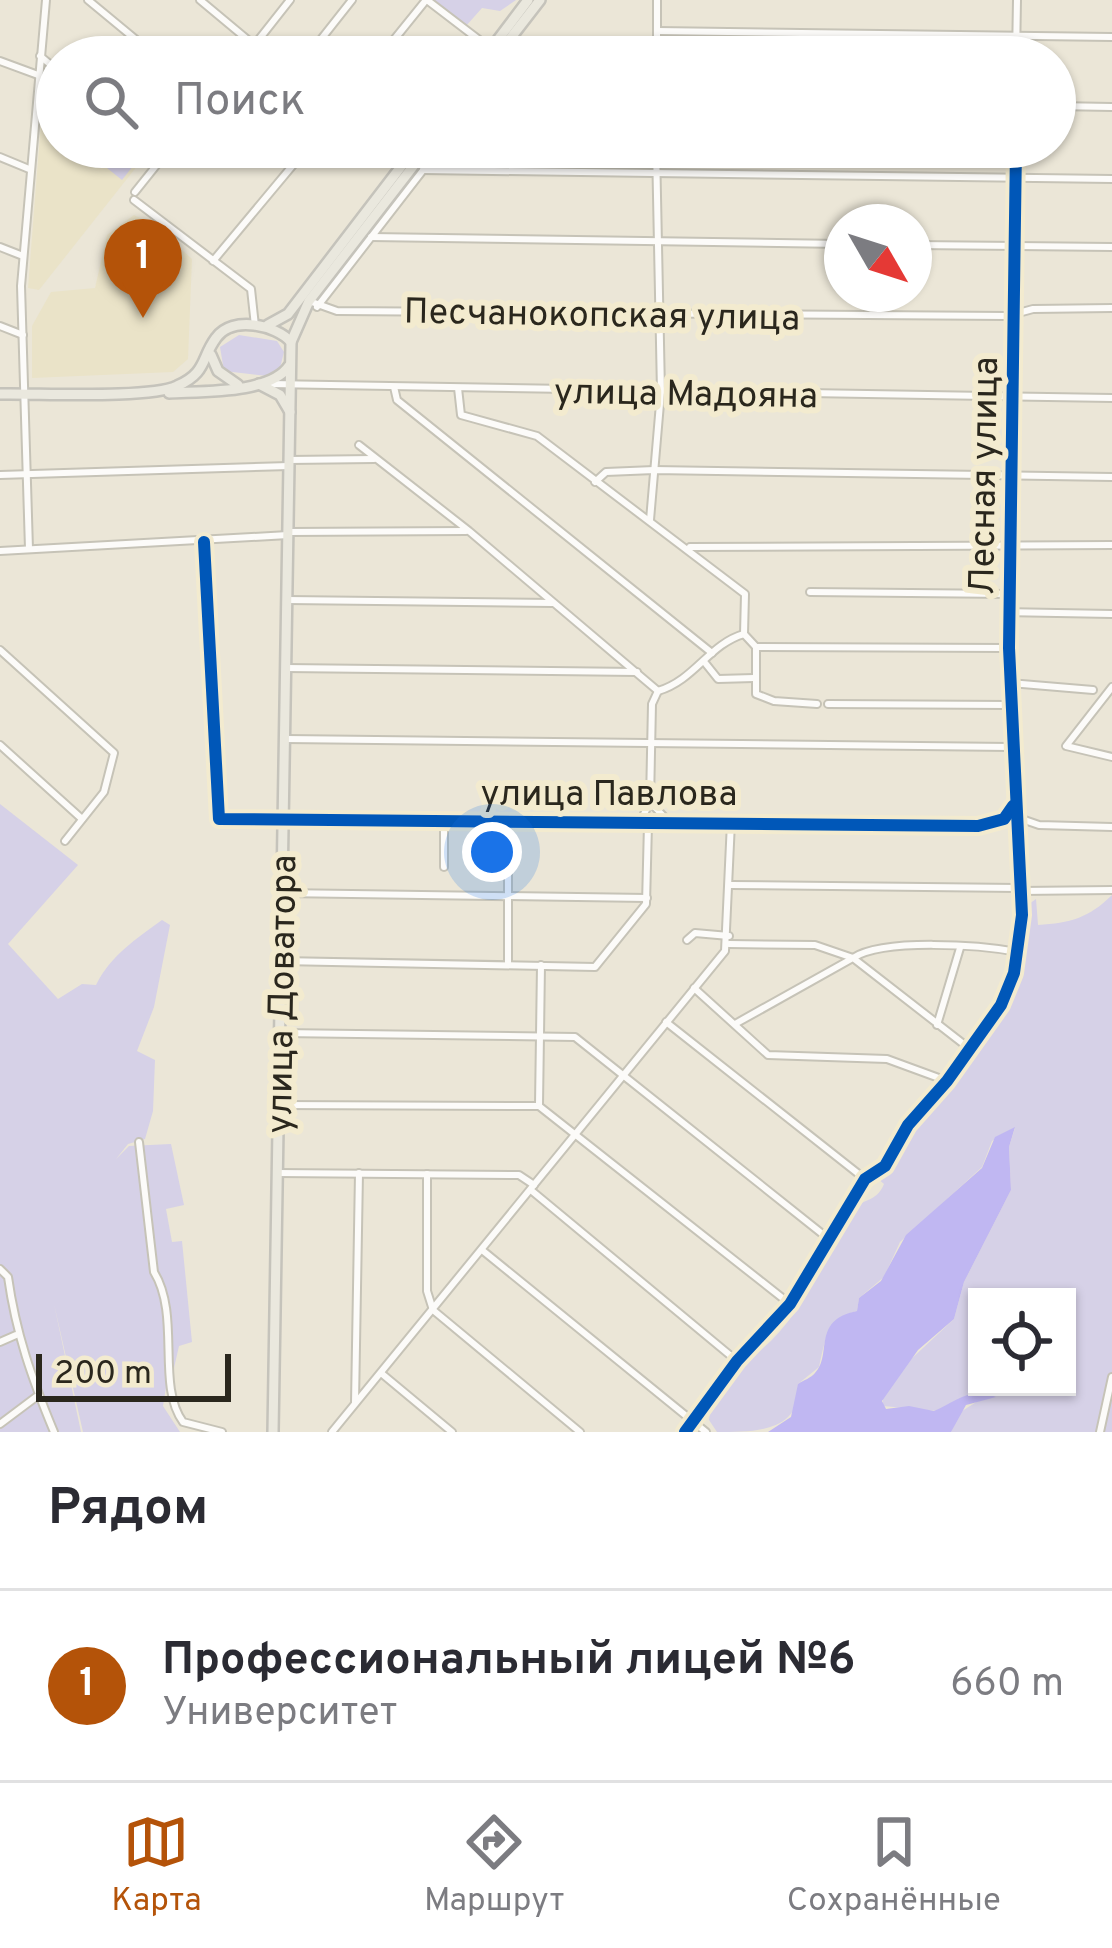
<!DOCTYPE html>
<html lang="ru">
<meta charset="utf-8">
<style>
:root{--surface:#fff;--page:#f2f2f3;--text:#2b2b33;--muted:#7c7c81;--line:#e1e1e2;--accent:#b45309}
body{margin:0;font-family:Overpass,sans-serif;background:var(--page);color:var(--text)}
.controls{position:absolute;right:36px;bottom:36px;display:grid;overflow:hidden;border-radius:0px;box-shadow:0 3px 9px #0004}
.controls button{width:108px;height:108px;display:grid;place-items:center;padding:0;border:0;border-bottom:3px solid var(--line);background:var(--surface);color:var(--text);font:60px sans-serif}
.compass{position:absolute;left:824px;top:204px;width:108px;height:108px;border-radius:50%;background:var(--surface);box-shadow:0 3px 9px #0004;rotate:129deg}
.scale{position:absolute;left:36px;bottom:30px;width:195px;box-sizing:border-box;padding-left:12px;border:6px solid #2a271d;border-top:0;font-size:33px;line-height:42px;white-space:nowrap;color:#2a271d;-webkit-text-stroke:9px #f3ebcf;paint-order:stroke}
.you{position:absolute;left:492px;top:852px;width:42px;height:42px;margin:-30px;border:9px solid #fff;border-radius:50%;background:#1a73e8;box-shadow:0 0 0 18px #1a73e833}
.badge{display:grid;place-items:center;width:78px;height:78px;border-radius:50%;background:var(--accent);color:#fff;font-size:39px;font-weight:700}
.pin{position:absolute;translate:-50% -99px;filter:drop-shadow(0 3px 6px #0008)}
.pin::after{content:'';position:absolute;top:63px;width:42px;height:36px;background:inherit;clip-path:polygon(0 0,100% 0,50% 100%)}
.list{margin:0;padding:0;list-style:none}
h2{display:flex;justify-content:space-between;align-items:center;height:156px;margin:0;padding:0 48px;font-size:51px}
h2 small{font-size:39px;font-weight:400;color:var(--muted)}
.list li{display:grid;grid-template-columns:78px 1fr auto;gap:36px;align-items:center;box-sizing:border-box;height:192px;padding:0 48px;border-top:3px solid var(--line)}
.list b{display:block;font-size:45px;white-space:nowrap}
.list p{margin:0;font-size:39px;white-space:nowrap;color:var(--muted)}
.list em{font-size:39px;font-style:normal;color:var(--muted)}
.icon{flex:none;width:66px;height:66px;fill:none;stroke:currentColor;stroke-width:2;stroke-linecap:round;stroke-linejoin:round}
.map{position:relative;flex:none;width:1112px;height:1432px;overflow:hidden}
.search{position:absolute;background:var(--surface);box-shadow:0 3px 9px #0004;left:36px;right:36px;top:36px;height:132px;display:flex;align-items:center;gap:30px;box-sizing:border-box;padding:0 42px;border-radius:66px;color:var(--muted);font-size:45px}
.sheet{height:348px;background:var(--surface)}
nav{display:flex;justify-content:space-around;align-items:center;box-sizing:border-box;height:168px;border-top:3px solid var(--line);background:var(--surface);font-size:33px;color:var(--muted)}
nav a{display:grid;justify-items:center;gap:6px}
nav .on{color:var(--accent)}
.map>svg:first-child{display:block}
.built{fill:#eae3c8}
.green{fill:#d6d1e7;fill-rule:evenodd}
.water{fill:#c0b7f2}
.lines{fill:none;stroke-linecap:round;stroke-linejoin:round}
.street-casing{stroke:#c6c3b7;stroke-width:10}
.primary-casing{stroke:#c5c3bb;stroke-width:14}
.street{stroke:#fcfbf9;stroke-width:6}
.primary{stroke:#eae8de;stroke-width:9}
.cycleway-casing{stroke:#f3ebcf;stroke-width:20}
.cycleway{stroke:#0057b8;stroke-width:12}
.labels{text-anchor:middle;stroke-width:12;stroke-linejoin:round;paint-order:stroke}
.street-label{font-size:36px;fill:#2a271d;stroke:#f3ebcf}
</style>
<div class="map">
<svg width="1112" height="1432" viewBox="0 0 1112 1432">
<rect width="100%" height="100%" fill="#ebe6d7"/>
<g class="built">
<path d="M45,71L57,77V147L149,151L39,290L28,288Z"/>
<path d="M134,215L154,225L192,259L188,359L173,372L32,378V326L51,292L95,288L107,235Z"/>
</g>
<g class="green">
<path d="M434,0H516L500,11L482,8L466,26Z"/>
<path d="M99,147H127L140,157L122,180L92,156Z"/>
<path d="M239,335L277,341L284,352L280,368L267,376L224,371L220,347Z"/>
<path d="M0,804L78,865L8,944L58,999L82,984L96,985C111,955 136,939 162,920L170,925L154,1007L137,1051L155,1060L153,1111L145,1139L128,1144L116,1159L129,1146L171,1144L184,1205L166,1209L172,1242L182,1241L192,1342L179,1346L174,1368L169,1369L163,1406L180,1432H83L54,1304L81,1432H0Z"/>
<path d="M1112,895V1432H951L959,1413L989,1394L938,1411L883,1406V1396L908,1362L954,1319L964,1282L1011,1190L1009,1147L1015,1128L992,1141L982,1167L900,1242L884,1277L859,1298L857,1311C827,1318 825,1341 819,1367L798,1384C802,1432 755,1432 717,1432L709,1420C712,1393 737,1369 757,1353C802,1319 822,1259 851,1213C861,1197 876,1204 884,1184L876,1177C893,1169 1009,1004 1018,979C1027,954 1024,929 1029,904L1036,899L1038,925C1070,923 1089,918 1112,895ZM977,1297H1067V1387H977Z"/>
</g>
<path class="water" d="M1015,1127L1009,1147L1011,1190L964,1282L954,1319L918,1350L882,1401L886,1409L909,1406L934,1411C956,1402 970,1386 996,1397L966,1405L951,1432H768L791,1417L798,1384C804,1380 811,1378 815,1373C833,1355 811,1320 857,1311L859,1298L881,1281L906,1235L982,1168L995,1137Z"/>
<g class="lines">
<defs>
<g id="street">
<path d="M88,0L157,57"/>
<path d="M200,0L254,45"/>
<path d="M427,0L491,49"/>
<path d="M657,31L1112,37"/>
<path d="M40,56L57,70"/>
<path d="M245,57L290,0"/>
<path d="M307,57L352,0"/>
<path d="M380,57L426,0"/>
<path d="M657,57V0"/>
<path d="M1016,57L1017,0"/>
<path d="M0,61L38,75"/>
<path d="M1055,106L1112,107"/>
<path d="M0,157L29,169"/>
<path d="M423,170L1112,179"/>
<path d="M135,192L171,147"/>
<path d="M134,200L251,289L255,326"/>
<path d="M371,237L842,244"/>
<path d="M914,245L1112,247"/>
<path d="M0,247L23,256"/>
<path d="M213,261L308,147"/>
<path d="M309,301L337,311L1007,316L1033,309L1112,308"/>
<path d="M317,307L441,147"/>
<path d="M0,326L23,335"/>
<path d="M270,384L1112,398"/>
<path d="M394,387L397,400L712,653"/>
<path d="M458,388L461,415L537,436L745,594L744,634C709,644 695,680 658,691"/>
<path d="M359,445L469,531L658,691"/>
<path d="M289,460L374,459"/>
<path d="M0,475L289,466"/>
<path d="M595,482L606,472L654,470L1112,477"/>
<path d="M650,520L661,392L656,147"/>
<path d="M288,532L466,531"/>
<path d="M204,542L219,819L978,826L999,822L1011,809"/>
<path d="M690,547L1112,545"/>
<path d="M29,549L21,286L46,0"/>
<path d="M0,551L288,535"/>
<path d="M810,592L1010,594"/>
<path d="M287,600L553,603"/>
<path d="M1009,612L1112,614"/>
<path d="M744,634L756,647V694L774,701L817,704"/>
<path d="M756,647L1009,648"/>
<path d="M0,650L114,753L104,792L65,841"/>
<path d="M706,664L718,679L754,678"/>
<path d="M286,668L637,672"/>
<path d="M1010,683L1093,690"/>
<path d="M1112,687L1066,746L1112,757"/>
<path d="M658,691L652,704L650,802L669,822"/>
<path d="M828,704L1010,705"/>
<path d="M286,739L1010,747"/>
<path d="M0,745L82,819"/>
<path d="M1016,817L1039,825L1112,827"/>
<path d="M508,821V962"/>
<path d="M639,824L650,802"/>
<path d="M444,867V820"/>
<path d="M731,885L1021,888"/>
<path d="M1021,891L1112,890"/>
<path d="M281,893L647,898"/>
<path d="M687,940L695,933L729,936"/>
<path d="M729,944L815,945L853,958C884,938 981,945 1018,952"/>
<path d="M281,961L595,967L646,904L648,824"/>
<path d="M694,988L768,1055L887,1059L947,1081"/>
<path d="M666,1022L865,1179"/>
<path d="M735,1024L853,958L970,1049"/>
<path d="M937,1025L960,948"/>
<path d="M281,1033L575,1037L830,1240"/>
<path d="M279,1105L539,1106L790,1304"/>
<path d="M539,1105L541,965"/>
<path d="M139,1142L154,1272C181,1316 156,1385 183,1422L222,1432"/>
<path d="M277,1173L519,1175L534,1185"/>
<path d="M427,1174V1291L433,1310L580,1432"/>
<path d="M532,1191L737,1361"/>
<path d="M482,1250L706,1432"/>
<path d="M0,1269L8,1277C16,1334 32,1379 54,1432"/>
<path d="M0,1342L16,1335"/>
<path d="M381,1373L452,1432"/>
<path d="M355,1403L359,1173"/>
<path d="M0,1424L36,1397"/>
<path d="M332,1432L725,951L731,822"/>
<path d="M685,1432L737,1361L790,1304L865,1179L885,1166L908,1125L947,1081L1001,1005L1014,973L1022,915L1009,648L1016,147"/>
<path d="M1100,1432L1112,1377"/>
</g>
<g id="primary">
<path d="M485,57L528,0"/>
<path d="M496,57L540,0"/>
<path d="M268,325L288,314L416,147"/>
<path d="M211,355L218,371L238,385"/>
<path d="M259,384L280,395L290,412"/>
<path d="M169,393C202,391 270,394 289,366"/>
<path d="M0,394C37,393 149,399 177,386C207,373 201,358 216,338C232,315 276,325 291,342"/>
<path d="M273,1432L291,342L309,301L428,147"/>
</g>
</defs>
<use href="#street" class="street-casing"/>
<use href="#primary" class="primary-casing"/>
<use href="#street" class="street"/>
<use href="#primary" class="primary"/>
<defs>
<g id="cycleway">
<path d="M204,542L219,819L978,826L1004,819L1013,806"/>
<path d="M685,1432L737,1361L790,1304L865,1179L885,1166L908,1125L947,1081L1001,1005L1014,973L1022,915L1009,648L1016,147"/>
</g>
</defs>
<use href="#cycleway" class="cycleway-casing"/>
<use href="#cycleway" class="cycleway"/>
</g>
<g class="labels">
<g class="street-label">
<text transform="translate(602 313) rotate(1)" y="13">Песчанокопская улица</text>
<text transform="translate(686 392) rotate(1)" y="13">улица Мадояна</text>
<text transform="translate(982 476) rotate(-89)" y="13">Лесная улица</text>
<text x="609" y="805">улица Павлова</text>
<text transform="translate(280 994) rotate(-89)" y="13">улица Доватора</text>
</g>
</g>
</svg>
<div class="controls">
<button><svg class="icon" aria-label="locate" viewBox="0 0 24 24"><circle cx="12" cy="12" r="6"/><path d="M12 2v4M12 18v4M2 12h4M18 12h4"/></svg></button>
</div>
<svg class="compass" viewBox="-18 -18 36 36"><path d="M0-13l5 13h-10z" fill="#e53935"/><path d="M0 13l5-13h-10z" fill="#7c7c81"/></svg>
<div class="scale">200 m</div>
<div class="you"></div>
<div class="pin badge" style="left:143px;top:318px">1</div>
<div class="search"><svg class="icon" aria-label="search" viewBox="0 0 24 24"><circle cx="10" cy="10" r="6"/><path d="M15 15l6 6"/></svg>Поиск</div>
</div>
<section class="sheet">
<h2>Рядом<small></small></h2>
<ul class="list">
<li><span class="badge">1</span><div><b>Профессиональный лицей №6</b><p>Университет</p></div><em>660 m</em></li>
</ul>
</section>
<nav>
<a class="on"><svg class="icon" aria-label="map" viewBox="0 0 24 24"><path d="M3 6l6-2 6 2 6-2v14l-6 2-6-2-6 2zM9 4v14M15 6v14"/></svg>Карта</a>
<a><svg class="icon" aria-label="directions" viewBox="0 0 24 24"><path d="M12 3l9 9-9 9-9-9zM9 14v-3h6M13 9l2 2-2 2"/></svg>Маршрут</a>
<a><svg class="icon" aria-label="saved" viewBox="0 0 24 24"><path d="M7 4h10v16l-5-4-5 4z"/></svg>Сохранённые</a>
</nav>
